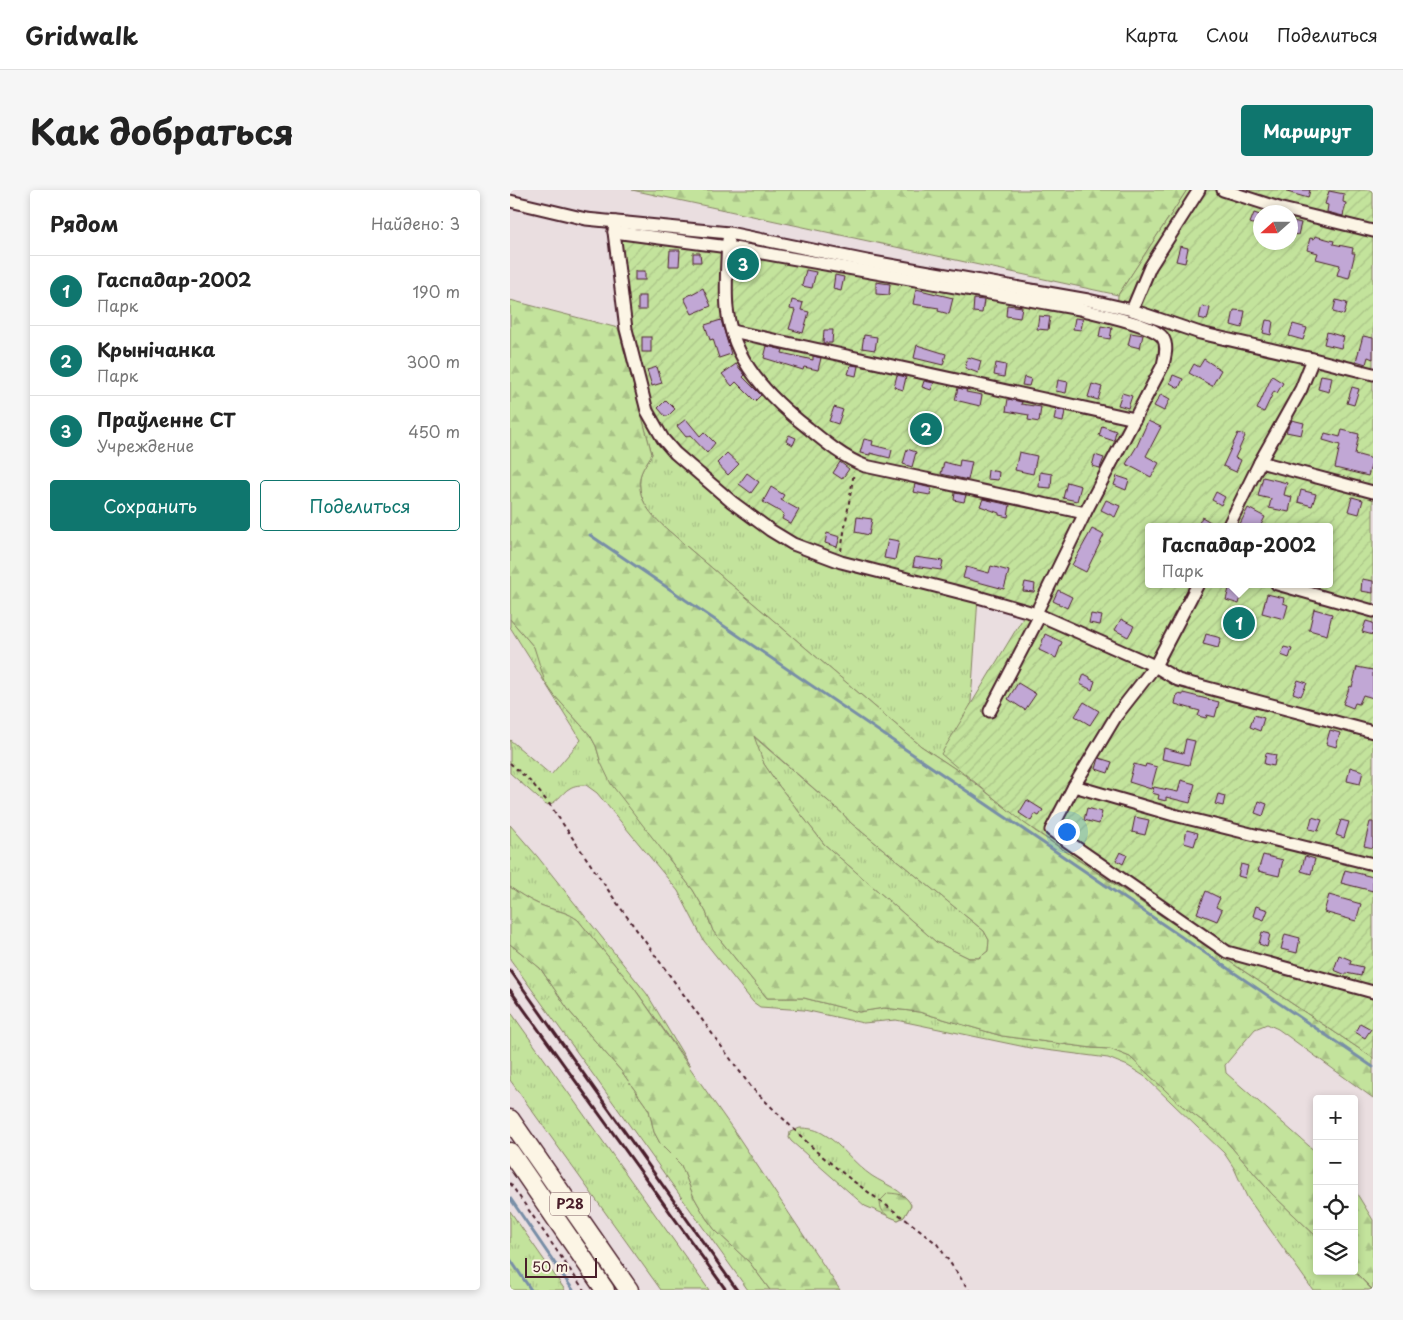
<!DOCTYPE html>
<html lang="ru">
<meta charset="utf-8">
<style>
:root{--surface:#fff;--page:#f6f6f6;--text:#222;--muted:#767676;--line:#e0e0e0;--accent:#0f766e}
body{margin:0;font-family:"Playpen Sans",sans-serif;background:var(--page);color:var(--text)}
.controls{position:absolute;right:15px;bottom:15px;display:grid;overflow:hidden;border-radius:5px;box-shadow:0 2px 8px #0003}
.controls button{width:45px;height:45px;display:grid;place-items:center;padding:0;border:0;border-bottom:1px solid var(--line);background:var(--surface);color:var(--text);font:25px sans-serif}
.compass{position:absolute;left:743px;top:15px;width:45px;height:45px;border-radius:50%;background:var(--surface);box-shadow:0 2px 8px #0003;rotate:249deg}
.scale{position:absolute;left:15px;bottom:12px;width:72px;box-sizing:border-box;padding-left:5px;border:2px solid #4a1f2b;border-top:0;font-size:14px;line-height:18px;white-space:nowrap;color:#4a1f2b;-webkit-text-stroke:4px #fcf5e5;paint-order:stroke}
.you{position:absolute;left:556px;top:641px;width:18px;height:18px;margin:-12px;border:4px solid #fff;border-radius:50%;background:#1a73e8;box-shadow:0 0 0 8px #1a73e833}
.badge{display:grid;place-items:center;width:32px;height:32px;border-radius:50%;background:var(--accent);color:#fff;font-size:16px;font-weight:700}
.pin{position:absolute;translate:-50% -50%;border:2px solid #fff;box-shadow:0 1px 5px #0006}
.popup{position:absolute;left:635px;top:333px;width:188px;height:65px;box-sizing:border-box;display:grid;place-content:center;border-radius:5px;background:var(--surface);filter:drop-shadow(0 1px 4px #0005);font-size:16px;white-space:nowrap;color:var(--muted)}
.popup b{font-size:19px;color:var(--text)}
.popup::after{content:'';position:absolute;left:50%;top:100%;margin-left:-10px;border:10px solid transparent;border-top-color:var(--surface)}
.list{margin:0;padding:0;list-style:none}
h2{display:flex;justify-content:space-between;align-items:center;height:65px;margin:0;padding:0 20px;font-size:21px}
h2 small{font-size:16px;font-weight:400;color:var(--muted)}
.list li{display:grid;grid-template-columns:32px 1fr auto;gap:15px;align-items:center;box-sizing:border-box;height:70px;padding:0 20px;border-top:1px solid var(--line)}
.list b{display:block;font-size:19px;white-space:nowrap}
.list p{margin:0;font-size:16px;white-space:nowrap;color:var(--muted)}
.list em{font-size:16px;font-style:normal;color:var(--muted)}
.actions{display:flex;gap:10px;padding:15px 20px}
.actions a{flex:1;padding:11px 0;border:1px solid var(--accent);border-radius:5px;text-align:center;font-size:18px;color:var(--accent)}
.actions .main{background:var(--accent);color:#fff}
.icon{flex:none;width:28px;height:28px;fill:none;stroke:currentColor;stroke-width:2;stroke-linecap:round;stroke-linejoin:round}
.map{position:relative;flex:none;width:863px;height:1100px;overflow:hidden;border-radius:5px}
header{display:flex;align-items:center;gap:30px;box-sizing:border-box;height:70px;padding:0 25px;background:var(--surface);border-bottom:1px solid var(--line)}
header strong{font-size:24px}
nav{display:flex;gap:28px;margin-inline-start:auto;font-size:18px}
.intro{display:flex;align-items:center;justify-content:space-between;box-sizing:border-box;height:120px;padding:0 30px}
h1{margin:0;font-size:35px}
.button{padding:12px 22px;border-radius:5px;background:var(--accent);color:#fff;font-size:18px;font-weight:700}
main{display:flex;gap:30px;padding:0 30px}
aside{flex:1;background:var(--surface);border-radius:5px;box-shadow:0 2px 8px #0003}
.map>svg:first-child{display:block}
.grass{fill:url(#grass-tufts);stroke:#868164}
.forest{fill:url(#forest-firs);stroke:#868164;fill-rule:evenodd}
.garden{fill:url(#garden-furrows);stroke:#868164;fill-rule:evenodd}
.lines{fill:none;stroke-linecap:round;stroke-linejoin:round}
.stream{stroke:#788ea7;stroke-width:3}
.building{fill:#c1a7d5;stroke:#4a1f2b}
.minor-casing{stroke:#4a1f2b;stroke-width:15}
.highway-casing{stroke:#4a1f2b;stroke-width:21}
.path{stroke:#4a1f2b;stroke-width:2;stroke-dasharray:4 4;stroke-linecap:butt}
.minor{stroke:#fcf5e5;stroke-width:11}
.highway{stroke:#fcf5e5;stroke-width:18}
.rail{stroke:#4a1f2b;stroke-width:3}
.labels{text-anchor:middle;stroke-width:4;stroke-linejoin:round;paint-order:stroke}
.shield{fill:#fcf5e5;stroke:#7f5f63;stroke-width:1}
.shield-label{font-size:14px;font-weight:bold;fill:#4a1f2b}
</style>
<header>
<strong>Gridwalk</strong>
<nav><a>Карта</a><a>Слои</a><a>Поделиться</a></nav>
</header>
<div class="intro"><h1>Как добраться</h1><a class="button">Маршрут</a></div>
<main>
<aside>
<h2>Рядом<small>Найдено: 3</small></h2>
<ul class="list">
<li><span class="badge">1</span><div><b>Гаспадар-2002</b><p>Парк</p></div><em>190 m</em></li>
<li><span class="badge">2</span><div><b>Крынічанка</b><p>Парк</p></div><em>300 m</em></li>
<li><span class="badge">3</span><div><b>Праўленне СТ</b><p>Учреждение</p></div><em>450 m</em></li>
</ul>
<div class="actions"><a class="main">Сохранить</a><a>Поделиться</a></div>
</aside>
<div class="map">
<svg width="863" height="1100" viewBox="0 0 863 1100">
<defs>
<pattern id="grass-tufts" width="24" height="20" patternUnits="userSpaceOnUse" patternTransform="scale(1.25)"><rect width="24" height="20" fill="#c3e39c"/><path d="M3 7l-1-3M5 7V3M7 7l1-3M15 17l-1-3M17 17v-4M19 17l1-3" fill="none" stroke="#a9c287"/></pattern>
<pattern id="forest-firs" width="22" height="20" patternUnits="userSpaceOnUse" patternTransform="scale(1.25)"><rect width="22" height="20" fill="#c3e39c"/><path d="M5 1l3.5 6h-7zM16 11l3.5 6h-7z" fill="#a9c287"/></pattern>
<pattern id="garden-furrows" width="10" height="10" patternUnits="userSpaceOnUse" patternTransform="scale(1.25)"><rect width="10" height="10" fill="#c3e39c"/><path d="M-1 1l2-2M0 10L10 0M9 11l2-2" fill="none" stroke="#a9c287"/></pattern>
</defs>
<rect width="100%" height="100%" fill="#eadee0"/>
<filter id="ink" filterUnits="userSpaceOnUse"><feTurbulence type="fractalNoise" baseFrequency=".02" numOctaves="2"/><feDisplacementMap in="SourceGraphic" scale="10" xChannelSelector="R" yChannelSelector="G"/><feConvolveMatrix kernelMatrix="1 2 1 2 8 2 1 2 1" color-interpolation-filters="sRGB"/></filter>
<g filter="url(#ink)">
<g class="grass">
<path d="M108,138L116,139L468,407L456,586L411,556L176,356C156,337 126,319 130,288C131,280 138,271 142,264Z"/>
<path d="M0,429L24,457L44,505L80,545L86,556L91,573L158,668L183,700L196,722L203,741L257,808H294L349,822L374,818L409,822L492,846L582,858L600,859L620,867L671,915L710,944L762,1004L807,1047V1081H844L862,1100H803L737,1007L724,978L714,963L634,886L618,876L598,868L520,858L386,830L353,833L294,820L250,817L243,812L194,751L168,701L87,603L76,595C70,595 65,595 60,598C51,603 47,614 36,615L0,583V550L41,585L71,550L0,437Z"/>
<path d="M243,546L333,624L341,633L474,741L479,750L478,761L469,768H459L426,752L314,654L269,596L254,574Z"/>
<path d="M0,635L27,666L137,804L180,876L124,798L68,730C57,722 51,722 39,718C25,714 11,705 0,697Z"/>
<path d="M0,754L30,778L60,822L112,882L139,920L144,942L151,955L171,975L184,1007L196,1028L205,1040L240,1073L260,1100H238L0,769Z"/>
<path d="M0,821L194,1093L199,1100H151L0,890Z"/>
<path d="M290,938C297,938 305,939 312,943C328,951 345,975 362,986C376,995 392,999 401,1015L394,1027L388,1030L355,1016L281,951L279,948L280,942Z"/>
<path d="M0,1021L55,1100H0Z"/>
</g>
<g class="forest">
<path d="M122,0H677L608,105Z"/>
<path d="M0,110L108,138L142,264C138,271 131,280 130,288C126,319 156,337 176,356L411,556L456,586L525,641L863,868V908L768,839L757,834L745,839L715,875L716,883L807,963V1047L762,1004L710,944L671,915L620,867L600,859L582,858L492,846L409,822L374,818L349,822L294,808H257L203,741L196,722L183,700L101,594L91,573L86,556L80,545L44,505L35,492L24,457L0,429ZM244,546L333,624L341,633L474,741L479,750L478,761L469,768H459L426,752L314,654L269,596L254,574Z"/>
<path d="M0,697C11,705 25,714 39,718C51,722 57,722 68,730L124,798L227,945L330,1100H260L240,1073L205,1040L196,1028L184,1007L171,975L151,955L144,942L139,920L112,882L60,822L30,778L0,754Z"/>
<path d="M844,999L863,1030V1100L844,1081Z"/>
<path d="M378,1003C390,1004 395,1004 401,1015L394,1027L388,1030C377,1026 370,1023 370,1011Z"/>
</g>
<path class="garden" d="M677,0H863V868L514,633L431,564L519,418L283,354L165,263L131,202L104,42L223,52L354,77L607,120L608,105ZM751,22H781V52H751ZM639,337H819V394H639Z"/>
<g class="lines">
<g class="stream">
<path d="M80,345L863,877"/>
<path d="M0,1008L63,1100"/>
<path d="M0,1069L21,1100"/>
</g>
</g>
<g class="building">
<path d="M777,0H800L798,8L777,2Z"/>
<path d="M819,1L834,4L833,12L836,13L833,26L817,22L818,15L815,14Z"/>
<path d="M744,23L750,25L749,36L740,33Z"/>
<path d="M783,31L791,33L788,45L780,43Z"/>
<path d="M805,46L824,51L823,54L843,58L842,63H845L839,88L827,85L830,75L806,69L808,63L797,60L800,48L804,49Z"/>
<path d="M670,56L678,58L675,73L666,71Z"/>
<path d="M160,60H170L169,76H159Z"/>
<path d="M183,63H190L191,72H183Z"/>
<path d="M296,80L306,82L302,98L292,96Z"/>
<rect x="125" y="81" width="10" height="9"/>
<path d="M325,85L334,87L331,101L323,99Z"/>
<path d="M366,92L380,94L379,105L366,104Z"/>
<path d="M193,98L201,116L182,124L174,108Z"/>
<path d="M406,99L443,108L439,124L428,121L429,118L403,114Z"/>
<rect x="128" y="106" width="8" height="14"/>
<path d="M464,109L474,110L472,123L463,122Z"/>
<path d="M282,110L293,113L291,120L299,122L293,143L279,139L285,120L280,119Z"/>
<path d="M826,110L837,113L834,125L823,122Z"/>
<path d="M497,115L512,117L510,128L496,126Z"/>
<path d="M692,116L700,118L697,130L689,128Z"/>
<path d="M724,120L735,121L732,138L721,135Z"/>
<path d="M529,126L540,127L538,140L527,139Z"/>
<path d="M565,128L573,129L571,140L563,139Z"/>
<path d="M211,130L221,164L209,168L203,149L200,150L195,135Z"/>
<path d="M756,130L763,131L761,145L753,143Z"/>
<path d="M783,134L797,138L793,150L779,146Z"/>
<path d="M591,136L602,138L600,149L589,147Z"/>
<path d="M314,140H323L322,153H313Z"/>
<path d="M817,142L834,147L831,158L814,154Z"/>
<path d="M621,143L633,145L630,158L618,155Z"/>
<path d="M354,145L367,147L365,160L352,158Z"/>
<path d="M853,146L863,148V169L858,167L856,174L846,171Z"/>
<rect x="132" y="147" width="9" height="15"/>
<path d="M407,155L436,164L433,175L404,168Z"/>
<path d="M257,156L273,160L272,163L303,170V166L311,168L308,180L294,177L293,180L254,168Z"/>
<path d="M458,167L471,171L468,183L455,178Z"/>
<path d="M694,169L711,180L702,196L679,183L684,174L689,177Z"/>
<path d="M486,173L496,175L494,187L484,185Z"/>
<path d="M226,174L235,185L233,187L251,205L245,211L226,192L222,196L212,184Z"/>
<path d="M341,175L348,176L346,186L338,184Z"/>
<path d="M147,177L152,193L142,196L137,180Z"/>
<path d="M387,185L396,187L393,200L384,197Z"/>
<path d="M663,185L673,189L669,198L660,193Z"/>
<path d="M811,185L822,187L819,202L808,199Z"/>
<path d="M762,186L773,193L767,203L764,201L754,222L747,219Z"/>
<path d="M514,187L521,189L519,196L512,195Z"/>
<path d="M548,190L558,192L556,203L546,201Z"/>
<path d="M414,191L424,193L421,200L412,197Z"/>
<path d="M582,194L592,197L588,210L578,207Z"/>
<path d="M842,197L849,199L844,215L837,213Z"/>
<path d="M448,198L457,200L456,202L472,205L470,216L445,210Z"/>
<path d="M612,203L622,206L618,218L608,215Z"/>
<path d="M651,204L660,209L654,221L644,216Z"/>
<path d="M498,209L512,212L511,214L531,217L529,232L518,230L519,225L496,221Z"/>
<path d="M156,210L165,219L158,226H155L148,218Z"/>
<path d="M324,217L333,220L328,234L319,231Z"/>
<path d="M546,219L555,221L553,232L544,230Z"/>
<path d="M176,229L190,246L194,242L205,253L197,263L180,245L176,247L167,236Z"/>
<path d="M782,230L794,233L791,245L776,242Z"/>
<path d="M638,231L651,237L636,266L649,273L641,287L616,274L627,256Z"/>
<path d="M592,236L606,241L604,251L589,246Z"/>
<path d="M832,240L849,244L845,264L863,269L858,286L825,278L830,255L813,250L815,243L830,247Z"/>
<path d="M728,243L735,246L725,268L731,270L726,282L713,276Z"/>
<path d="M279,245L286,248L283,255L276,251Z"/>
<path d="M354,249L363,251L362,255L382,260L380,268L360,263V265L350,263Z"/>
<path d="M397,259L406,262L402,277L393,274Z"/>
<path d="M509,262L527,266L523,284L505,280Z"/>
<path d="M217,263L229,274L218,285L207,273Z"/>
<path d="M585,265L594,268L590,278L582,276Z"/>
<path d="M450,270L462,272L458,290L431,284L434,272L449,276Z"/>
<path d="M330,272L339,279L332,289L323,283Z"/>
<path d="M478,280L489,282L488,290L477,289Z"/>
<path d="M530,282L542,284L541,298L529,297Z"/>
<path d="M237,283L249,292L241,303L229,294Z"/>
<path d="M607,286L619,290L616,300L604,295Z"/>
<path d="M753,287L777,293L774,305L782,307L779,322L759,318L761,309L748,306Z"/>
<path d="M557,292L571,296L567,311L553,308Z"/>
<path d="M405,294L421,298L420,305L403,302Z"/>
<path d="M261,297L274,305L271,310L289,320L281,334L272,329L274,324L253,312Z"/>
<path d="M791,300L806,304L802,316L788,312Z"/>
<path d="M706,302L715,307L711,315L702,310Z"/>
<path d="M445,303L456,305L454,312L444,310Z"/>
<path d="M842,307L853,310L849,324L838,321Z"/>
<path d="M473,309L500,315L498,327L489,325V323L470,316Z"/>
<path d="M596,310L610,316L605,327L591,320Z"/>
<path d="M738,318L755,327L750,337H736L730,334Z"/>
<path d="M347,327L362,329L359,345L345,342Z"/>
<path d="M692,327L709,337H687Z"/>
<path d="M582,339L594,345L576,382L562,375Z"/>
<path d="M317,343L330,347L327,357L315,353Z"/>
<path d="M378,349L389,351L385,370L374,368Z"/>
<path d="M405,367L433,371L431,380L403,376Z"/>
<path d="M481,376L499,381L494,399L453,388L456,377L479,383Z"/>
<path d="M852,389L863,391V403L851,401Z"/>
<path d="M515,392L525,394L524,402L513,401Z"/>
<path d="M720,395L733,399L729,414L716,410Z"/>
<path d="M548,400L562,407L557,418L543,411Z"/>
<path d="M757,404L774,408L773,413L778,415L774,429L752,423Z"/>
<path d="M804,419L822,424L817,445L799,440Z"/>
<path d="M581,424L592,426L590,435L579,433Z"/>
<path d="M611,429L624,436L618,447L605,440Z"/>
<path d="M856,431L863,433V445L852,442Z"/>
<path d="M535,444L552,452L546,468L529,460Z"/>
<path d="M696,444L711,448L708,458L693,454Z"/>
<path d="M774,457L782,459L779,468L771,465Z"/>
<path d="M847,477L863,480V508L853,505L849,514L845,513L843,518L833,514L840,496L842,497Z"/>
<path d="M574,484L580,487V489L585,491L582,500L570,494Z"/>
<path d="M788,490L797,493L791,506L783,503Z"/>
<path d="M508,493L526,504L515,520L498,509Z"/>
<path d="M673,503L709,512L705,527L697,525L696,528L688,526L690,521L665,514L667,504L673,505Z"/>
<path d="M574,512L589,521L580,535L565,526Z"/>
<path d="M744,525L754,528L750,541L740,537Z"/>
<path d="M820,540L830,543L826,557L816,554Z"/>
<path d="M676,549L685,551L679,575L652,569L654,558L673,563Z"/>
<path d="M756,563L766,565L764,576L754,574Z"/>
<path d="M589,568L602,572L598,583L586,579Z"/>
<path d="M624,574L635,577L636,574L647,577L641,599L619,592Z"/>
<path d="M840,577L853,581L850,594L837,591Z"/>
<path d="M671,590L685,594L680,613L656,607V611L648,609L649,605L642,603L644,597L668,602Z"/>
<path d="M708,604L715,606L713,616L705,614Z"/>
<path d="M517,610L533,620L529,626L525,624L521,631L509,623Z"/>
<path d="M749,611L757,614L753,626L745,623Z"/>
<path d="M577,618L592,622L589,634L574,630Z"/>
<path d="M625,627L639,630L635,645L622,642Z"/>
<path d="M802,627L812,630L808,641L799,639Z"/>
<path d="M831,630L839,632L834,648L826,645Z"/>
<path d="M860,632H863V658L854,656Z"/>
<path d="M677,640L688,643L684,656L674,653Z"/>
<path d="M610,662L617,665L613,674L606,670Z"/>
<path d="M753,665L773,670L769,686L748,681Z"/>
<path d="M795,666L805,669L801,684L791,681Z"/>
<path d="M731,674L738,676L735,688L728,686Z"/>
<path d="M835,680L863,687V701L831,693Z"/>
<path d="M696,701L710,708L706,717L712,720L707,731L687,723Z"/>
<path d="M819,705L851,714L846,731L814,722Z"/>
<path d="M746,716L758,720L754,730L743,726Z"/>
<path d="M752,742L760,744L757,757L749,754Z"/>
<path d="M775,744L790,748L787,763L771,759Z"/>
<path d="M829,765L841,770L840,774L853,777L851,786L836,783V785L824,780Z"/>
<path d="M850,833L861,839L855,848L845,842Z"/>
</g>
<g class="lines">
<defs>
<g id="minor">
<path d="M713,0L772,19L863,41"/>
<path d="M0,11L76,29L219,43L357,71L578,110L622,120L690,143L803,169"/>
<path d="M105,32L104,42L116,139L137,221L153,249L165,263L222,312L260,340L283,354L331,372L468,407L527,424L645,476L668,490L863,542"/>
<path d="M104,42L218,57L570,119C587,124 644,134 653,148C658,156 655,166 653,175L575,323L529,417"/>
<path d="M218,50C217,73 215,96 217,118C222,170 259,208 298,238C315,252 334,268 355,276L575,323"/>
<path d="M622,120L640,77L689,0"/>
<path d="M222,141L625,229"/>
<path d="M750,272L863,302"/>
<path d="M718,337L750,272L791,199L803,169L863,184"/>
<path d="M688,394L645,476L606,526L564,596L541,640L717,762L863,802"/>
<path d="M767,394L863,421"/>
<path d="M480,521L530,425"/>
<path d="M564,596L664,625L863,674"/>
</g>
<g id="highway">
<path d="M0,929L119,1100"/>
<path d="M0,962L95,1100"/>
</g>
</defs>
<use href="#minor" class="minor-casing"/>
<use href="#highway" class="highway-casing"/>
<g class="path">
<path d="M331,361L344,282"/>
<path d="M0,573L23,594L40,615L107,713L241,897L307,962L339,988L410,1040L427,1054L459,1100"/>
<path d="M0,993L74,1100"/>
</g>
<use href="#minor" class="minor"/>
<use href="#highway" class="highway"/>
<g class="rail">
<path d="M0,780L227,1100"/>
<path d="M0,800L216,1100"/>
</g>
</g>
</g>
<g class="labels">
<rect class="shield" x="40" y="1002.5" width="40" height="23" rx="4"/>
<g class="shield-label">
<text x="60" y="1019">Р28</text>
</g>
</g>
</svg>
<div class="controls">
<button>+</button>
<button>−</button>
<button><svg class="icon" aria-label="locate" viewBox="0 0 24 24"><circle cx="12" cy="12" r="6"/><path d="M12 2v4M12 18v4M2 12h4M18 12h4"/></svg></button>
<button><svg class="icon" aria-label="layers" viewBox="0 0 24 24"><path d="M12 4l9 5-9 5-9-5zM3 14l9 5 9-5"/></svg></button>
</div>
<svg class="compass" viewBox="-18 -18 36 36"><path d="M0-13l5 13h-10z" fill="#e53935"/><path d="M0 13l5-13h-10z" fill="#767676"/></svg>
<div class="scale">50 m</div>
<div class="you"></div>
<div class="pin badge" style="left:729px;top:433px">1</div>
<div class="popup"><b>Гаспадар-2002</b>Парк</div>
<div class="pin badge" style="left:416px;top:239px">2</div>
<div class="pin badge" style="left:233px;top:74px">3</div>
</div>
</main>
